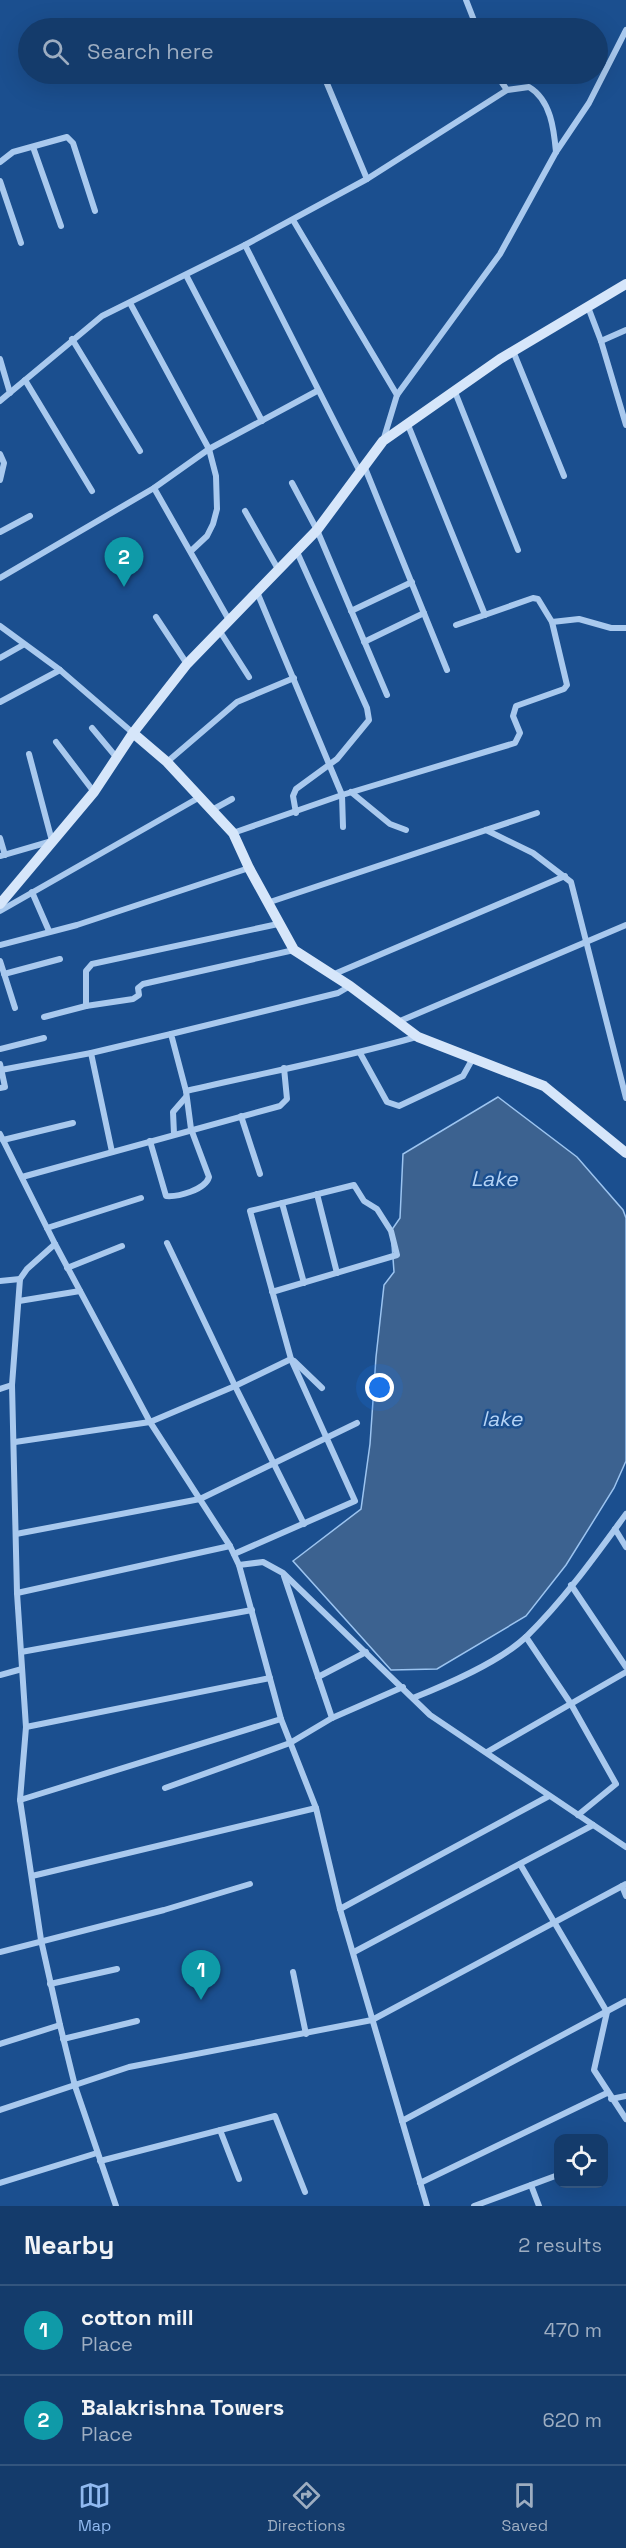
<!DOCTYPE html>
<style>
:root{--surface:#143b6b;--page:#214673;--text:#f1f3f6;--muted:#9dadc1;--line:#33557e;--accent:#90b9f0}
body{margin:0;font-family:"Space Grotesk",sans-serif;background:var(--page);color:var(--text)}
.controls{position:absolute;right:18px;bottom:18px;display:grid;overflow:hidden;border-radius:12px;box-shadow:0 6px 24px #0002}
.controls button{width:54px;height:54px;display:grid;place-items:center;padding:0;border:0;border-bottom:2px solid var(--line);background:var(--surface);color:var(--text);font:30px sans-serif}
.you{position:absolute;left:380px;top:1388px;width:21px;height:21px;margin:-15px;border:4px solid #fff;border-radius:50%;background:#1a73e8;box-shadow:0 0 0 9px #1a73e833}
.badge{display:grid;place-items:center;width:39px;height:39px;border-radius:50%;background:var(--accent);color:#fff;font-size:20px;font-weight:700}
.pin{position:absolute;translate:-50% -50px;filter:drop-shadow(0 2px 3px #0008)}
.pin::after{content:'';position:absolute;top:32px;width:21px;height:18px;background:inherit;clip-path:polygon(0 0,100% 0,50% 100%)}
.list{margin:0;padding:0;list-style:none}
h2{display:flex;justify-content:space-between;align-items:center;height:78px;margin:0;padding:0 24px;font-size:26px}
h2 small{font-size:20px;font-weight:400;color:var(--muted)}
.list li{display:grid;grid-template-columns:39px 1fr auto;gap:18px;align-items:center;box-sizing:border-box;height:90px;padding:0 24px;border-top:2px solid var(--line)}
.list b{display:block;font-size:22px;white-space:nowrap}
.list p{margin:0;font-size:20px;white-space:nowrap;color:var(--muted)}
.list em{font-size:20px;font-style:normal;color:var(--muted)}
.icon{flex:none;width:33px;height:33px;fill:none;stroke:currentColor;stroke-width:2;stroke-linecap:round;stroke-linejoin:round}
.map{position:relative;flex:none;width:626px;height:2206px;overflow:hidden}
.search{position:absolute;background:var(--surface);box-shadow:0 6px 24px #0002;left:18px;right:18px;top:18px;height:66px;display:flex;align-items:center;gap:15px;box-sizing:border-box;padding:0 21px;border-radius:33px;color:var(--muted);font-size:22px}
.sheet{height:258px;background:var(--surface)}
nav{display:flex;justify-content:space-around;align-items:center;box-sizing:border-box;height:84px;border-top:2px solid var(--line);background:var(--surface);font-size:16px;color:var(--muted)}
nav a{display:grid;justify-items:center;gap:3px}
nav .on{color:var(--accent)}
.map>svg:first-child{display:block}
.water{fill:#3c6290;stroke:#9cc4f0;stroke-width:1.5}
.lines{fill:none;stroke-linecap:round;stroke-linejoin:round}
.street{stroke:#a9c9ee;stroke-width:6}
.secondary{stroke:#d6e6fa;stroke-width:10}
.labels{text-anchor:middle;stroke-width:5;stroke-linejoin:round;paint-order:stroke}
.water-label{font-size:21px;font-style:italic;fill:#b5d3f5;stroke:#1b4f8f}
</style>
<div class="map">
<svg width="626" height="2206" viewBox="0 0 626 2206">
<rect width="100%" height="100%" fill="#1b4f8f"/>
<path class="water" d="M498,1097L577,1157L623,1210L626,1218V1461L614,1488L566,1565L526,1616L437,1669L391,1670L293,1561L361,1509L370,1444L376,1357L384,1285L394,1272L391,1231L400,1218L403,1154Z"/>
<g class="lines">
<g class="street">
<path d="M466,0L477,28"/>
<path d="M301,21L304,28"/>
<path d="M323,74L367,179"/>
<path d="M496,74L507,90"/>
<path d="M33,147L61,226"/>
<path d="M0,162L13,152L67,137L73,143L95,211"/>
<path d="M0,181L21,243"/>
<path d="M293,220L397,395"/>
<path d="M245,245L360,472"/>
<path d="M186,275L262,421"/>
<path d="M130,303L209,449L216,476L217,509L213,524L207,536L191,551"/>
<path d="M588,307L601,341L626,425"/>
<path d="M72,339L140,451"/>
<path d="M601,341L626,330"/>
<path d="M513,351L564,476"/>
<path d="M0,359L10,393"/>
<path d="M25,380L92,491"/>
<path d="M455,392L518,550"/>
<path d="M0,401L102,316L245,245L367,179L507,90L529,87C551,100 554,130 556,152"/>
<path d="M408,425L485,615"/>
<path d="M383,441L397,395L500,254L556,152L589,103L626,30"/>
<path d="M0,454L4,463L0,480"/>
<path d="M365,468L447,670"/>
<path d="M292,483L317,530L387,695"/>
<path d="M154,488L229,620"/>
<path d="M245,511L278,569"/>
<path d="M0,532L30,516"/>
<path d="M0,578L154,488L209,449L317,391"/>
<path d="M257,592L342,795L343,827"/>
<path d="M351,611L412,582"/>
<path d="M156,617L187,664"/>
<path d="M552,622L579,619L611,628H626"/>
<path d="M0,626L60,670L133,733"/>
<path d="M219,630L249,677"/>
<path d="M364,642L424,613"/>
<path d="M0,658L23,645"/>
<path d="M0,702L60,670"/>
<path d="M92,728L117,758"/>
<path d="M56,742L94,792"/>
<path d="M167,762L237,702L294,678"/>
<path d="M351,792L390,824L406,830"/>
<path d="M212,810L232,799"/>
<path d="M296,813L293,796L296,789L337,759L369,720L367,708L297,552"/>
<path d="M486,830L533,853L571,882L626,1098"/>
<path d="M233,833L342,795L515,743L520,733L513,716L516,706L564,689L567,685L552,622L538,599L533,598L456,625"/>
<path d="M0,838L5,855"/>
<path d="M0,856L52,841L29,754"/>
<path d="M32,892L49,931"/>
<path d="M267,903L537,813"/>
<path d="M0,911L200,797"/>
<path d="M0,945L77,925L249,868"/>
<path d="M0,961L15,1008"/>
<path d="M4,974L60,959"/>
<path d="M332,975L565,876"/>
<path d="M350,986L338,993L171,1034L186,1091C263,1073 340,1059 416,1037"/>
<path d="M86,1006V971L92,964L278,924"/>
<path d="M44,1017L86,1006L133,999L139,995L138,988L143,984L294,950"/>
<path d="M400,1021L626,925"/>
<path d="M0,1049L44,1038"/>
<path d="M91,1053L112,1152"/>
<path d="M360,1053L387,1102L399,1106L463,1076L473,1058"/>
<path d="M0,1064L5,1087L0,1088"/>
<path d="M1,1070L91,1053L171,1034"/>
<path d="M241,1116L260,1174"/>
<path d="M0,1134L55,1244L150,1422L230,1546L239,1565L281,1719L316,1808L340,1909L427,2206"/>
<path d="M174,1134L173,1112L186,1097"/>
<path d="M3,1140L73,1123"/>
<path d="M150,1141L166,1196C178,1197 205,1190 209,1177L191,1129L186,1091"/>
<path d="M22,1177L280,1106L287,1099L284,1068"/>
<path d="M317,1194L337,1273"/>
<path d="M282,1203L304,1283"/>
<path d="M47,1228L141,1198"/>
<path d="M55,1244L27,1269L20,1279L12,1385L17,1593L26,1727L20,1800L41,1940L60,2025L75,2086L116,2206"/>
<path d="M67,1268L122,1246"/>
<path d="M0,1281L20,1279"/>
<path d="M19,1301L80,1291"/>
<path d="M291,1359L235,1386L304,1524"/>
<path d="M294,1361L322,1388"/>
<path d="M0,1389L12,1385"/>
<path d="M15,1442L150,1422L235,1386L167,1243"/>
<path d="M615,1529L626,1547"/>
<path d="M16,1534L200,1499L357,1423"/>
<path d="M234,1554L355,1501L291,1359L250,1211L354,1185L364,1201L377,1209L391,1231L397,1255L272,1292"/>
<path d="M239,1565L263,1562L283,1573L430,1715L626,1847"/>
<path d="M284,1576L332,1718"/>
<path d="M571,1585L626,1667"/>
<path d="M17,1593L230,1546"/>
<path d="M526,1637L571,1704L616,1784L578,1815"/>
<path d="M21,1652L252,1610"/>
<path d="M0,1675L22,1669"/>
<path d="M318,1677L366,1652"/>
<path d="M413,1698C448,1684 500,1662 527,1636C564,1600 596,1555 626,1514"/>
<path d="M26,1727L270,1678"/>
<path d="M487,1752L626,1672"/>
<path d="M165,1788L290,1743L332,1718L403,1687"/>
<path d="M20,1800L281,1719"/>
<path d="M520,1864L607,2012L594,2070L626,2119"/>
<path d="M32,1876L316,1808"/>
<path d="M622,1886L626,1896"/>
<path d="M340,1909L549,1796"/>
<path d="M0,1952L164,1910L250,1884"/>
<path d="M354,1952L593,1825"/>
<path d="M293,1972L306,2034"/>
<path d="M50,1984L117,1969"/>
<path d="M63,2039L137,2021"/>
<path d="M0,2044L60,2025"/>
<path d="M611,2099L626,2096"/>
<path d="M0,2110L129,2067L372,2020L626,1884"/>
<path d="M402,2121L626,2001"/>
<path d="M220,2130L239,2179"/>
<path d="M100,2161L275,2116L305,2192"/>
<path d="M0,2183L97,2153"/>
<path d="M420,2183L607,2093"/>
<path d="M531,2185L539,2206"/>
<path d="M474,2206L558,2175"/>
</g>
<g class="secondary">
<path d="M133,733L167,762L233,833L249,868L294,950L350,986L418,1037L544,1086L626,1153"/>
<path d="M0,904L94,792L133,733L187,664L317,530L383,441L500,359L626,284"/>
</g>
</g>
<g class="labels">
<g class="water-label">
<text x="494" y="1186">Lake</text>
<text x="502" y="1426">lake</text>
</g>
</g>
</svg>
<div class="controls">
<button><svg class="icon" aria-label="locate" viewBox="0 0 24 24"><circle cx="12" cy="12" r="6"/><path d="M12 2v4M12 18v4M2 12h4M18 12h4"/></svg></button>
</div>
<div class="you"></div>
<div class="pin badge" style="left:201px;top:2000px;background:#0f9aa8">1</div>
<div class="pin badge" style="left:124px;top:587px;background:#0f9aa8">2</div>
<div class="search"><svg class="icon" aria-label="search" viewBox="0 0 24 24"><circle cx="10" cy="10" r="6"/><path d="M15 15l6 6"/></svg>Search here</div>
</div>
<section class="sheet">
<h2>Nearby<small>2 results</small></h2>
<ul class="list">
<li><span class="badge" style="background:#0f9aa8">1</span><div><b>cotton mill</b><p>Place</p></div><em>470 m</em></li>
<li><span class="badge" style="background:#0f9aa8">2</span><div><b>Balakrishna Towers</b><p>Place</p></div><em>620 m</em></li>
</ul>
</section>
<nav>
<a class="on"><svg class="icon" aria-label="map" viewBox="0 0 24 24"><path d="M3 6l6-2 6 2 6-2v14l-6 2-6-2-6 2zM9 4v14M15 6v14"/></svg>Map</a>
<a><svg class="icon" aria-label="directions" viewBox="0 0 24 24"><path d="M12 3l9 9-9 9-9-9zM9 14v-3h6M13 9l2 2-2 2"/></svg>Directions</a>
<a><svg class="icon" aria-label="saved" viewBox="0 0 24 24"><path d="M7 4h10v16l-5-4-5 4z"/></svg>Saved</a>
</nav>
